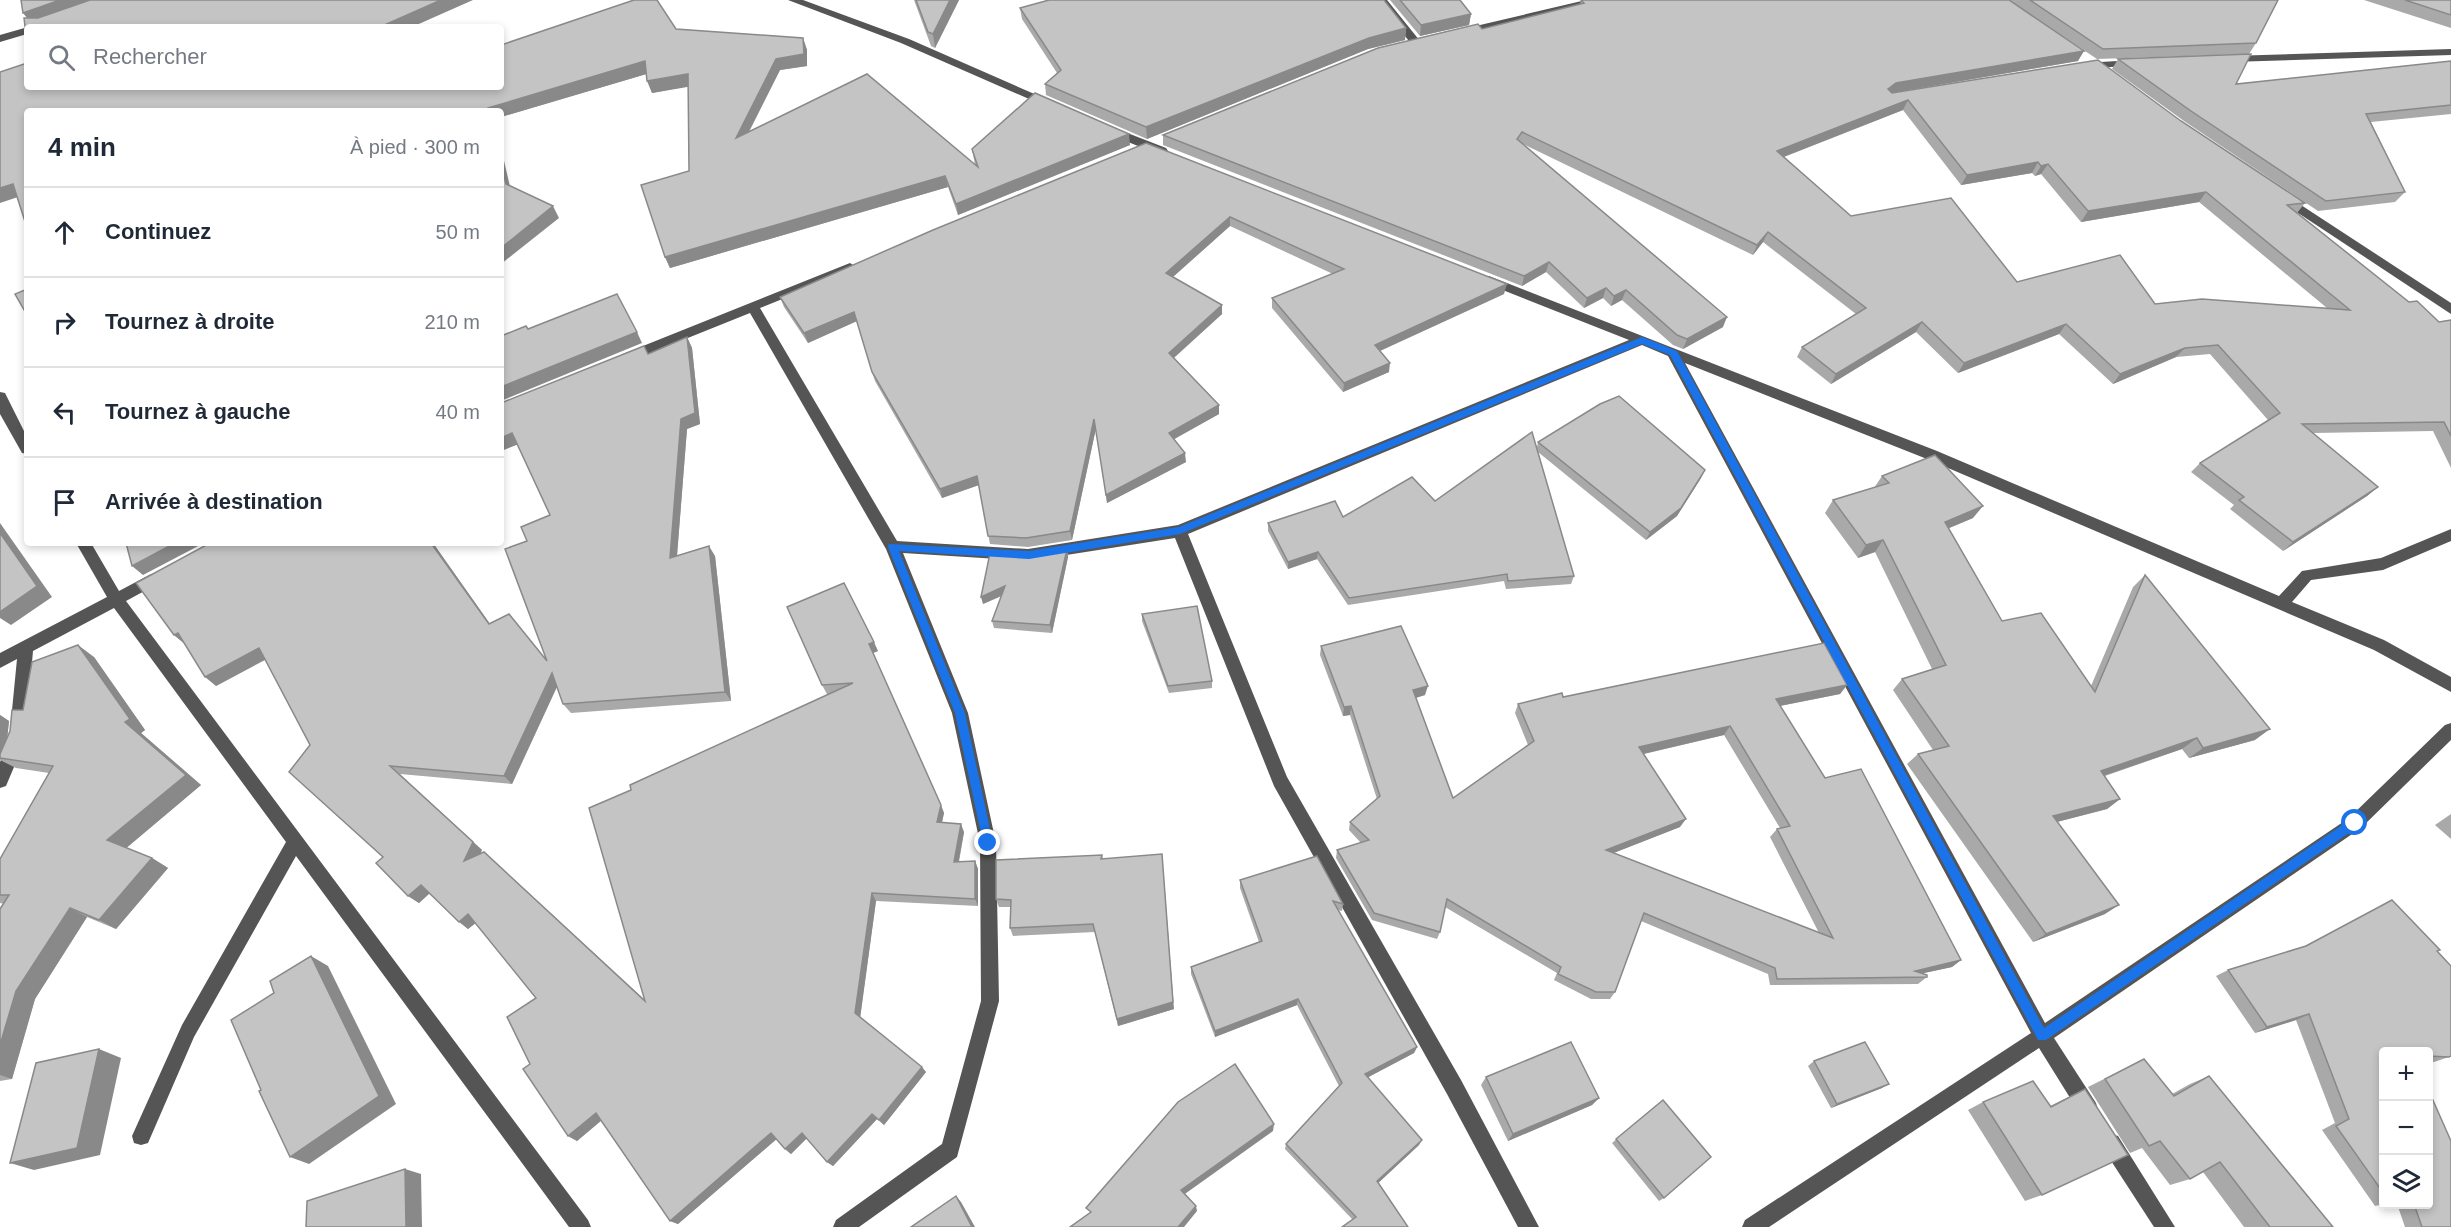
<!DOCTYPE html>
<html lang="fr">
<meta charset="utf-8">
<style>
:root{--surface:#fff;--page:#f6f6f7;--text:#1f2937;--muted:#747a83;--line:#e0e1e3}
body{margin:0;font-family:Helvetica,sans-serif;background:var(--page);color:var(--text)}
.controls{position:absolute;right:18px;bottom:18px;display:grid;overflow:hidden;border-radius:6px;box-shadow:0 3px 9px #0003}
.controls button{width:54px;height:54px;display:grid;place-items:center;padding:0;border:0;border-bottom:2px solid var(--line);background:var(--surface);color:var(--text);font:30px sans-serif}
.stop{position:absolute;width:18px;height:18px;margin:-14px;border:4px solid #1a73e8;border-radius:50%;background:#fff}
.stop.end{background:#1a73e8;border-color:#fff;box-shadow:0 2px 6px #0008}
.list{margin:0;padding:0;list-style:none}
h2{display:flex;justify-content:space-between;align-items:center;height:78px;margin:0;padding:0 24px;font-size:26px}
h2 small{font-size:20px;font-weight:400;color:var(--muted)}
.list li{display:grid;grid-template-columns:39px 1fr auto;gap:18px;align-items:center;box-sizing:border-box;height:90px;padding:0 24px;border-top:2px solid var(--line)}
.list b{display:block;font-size:22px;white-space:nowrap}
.list em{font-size:20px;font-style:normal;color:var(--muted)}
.icon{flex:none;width:33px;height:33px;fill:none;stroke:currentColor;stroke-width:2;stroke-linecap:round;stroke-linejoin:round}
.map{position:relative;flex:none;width:2451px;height:1227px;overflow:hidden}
.search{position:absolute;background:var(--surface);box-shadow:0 3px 9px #0003;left:24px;top:24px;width:480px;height:66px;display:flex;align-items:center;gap:15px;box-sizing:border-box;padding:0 21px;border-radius:6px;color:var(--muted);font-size:22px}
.panel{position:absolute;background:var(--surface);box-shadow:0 3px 9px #0003;left:24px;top:108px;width:480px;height:438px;border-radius:6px}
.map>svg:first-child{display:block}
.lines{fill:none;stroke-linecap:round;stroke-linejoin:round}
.minor{fill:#555;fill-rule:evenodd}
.wall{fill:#a9a9a9;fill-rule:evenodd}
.shaded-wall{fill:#898989}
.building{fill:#c4c4c4;stroke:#898989;stroke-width:1.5;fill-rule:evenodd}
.route{fill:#1a73e8}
</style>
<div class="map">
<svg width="2451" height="1227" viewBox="0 0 2451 1227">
<rect width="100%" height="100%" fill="#fff"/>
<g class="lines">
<g class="minor">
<path d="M788,0H803L909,39L1055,103L1049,107L1045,106L901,43Z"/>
<path d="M1377,0H1387L1420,41V45H1412Z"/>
<path d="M1586,0H1605L1463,35L1458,32L1463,29Z"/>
<path d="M28,27L27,34L0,42V35Z"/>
<path d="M2451,49V55L2230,62L2225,59L2230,56Z"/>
<path d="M2134,60L2139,63L2138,65L2084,69L2079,66L2084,63Z"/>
<path d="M1112,127L1166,148L1168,151L1162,155L1158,154L1108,134V128Z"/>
<path d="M2284,194L2451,303V314L2280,201V195Z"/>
<path d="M850,263L856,267L854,270L760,308L897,541L1028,549L1178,525L1629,340L1485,283L1483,280L1485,277L1489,276L1937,451L2279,596L2302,571L2381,558L2451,529V541L2383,570L2311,580L2292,602L2384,640L2451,677V692L2374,650L1927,459L1685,363L2045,1023L2349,818L2445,725L2451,723V740L2361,828L2054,1038L2096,1103L2098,1110L2096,1117L2089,1119L2082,1117L2039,1048L1769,1227H1742L1745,1220L2031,1033L1668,356L1642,345L1188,534L1287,777L1461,1080L1539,1227H1518L1447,1094L1274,786L1175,538L1028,561L903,553L968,713L996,843L999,1001L957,1157L859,1227H833L836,1220L942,1144L981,1001L980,843L952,713L886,549L750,313L633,360L628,362L621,357L623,354Z"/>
<path d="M0,392L5,393L27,437V454L22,453L0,414Z"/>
<path d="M76,543H91L119,591L151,574H161L163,578L161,582L126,601L588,1220L591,1227H569L296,856L194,1037L148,1143L141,1145L134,1143L132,1136L182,1025L286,842L114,608L33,651L25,741L6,786L0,788V762L9,741L17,659L0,668V653L107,597Z"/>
<path d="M2111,1134L2118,1136L2175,1227H2154L2104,1150L2102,1143L2104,1136Z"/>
</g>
</g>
<g class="wall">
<path d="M914,0H959L935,48L931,46Z"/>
<path d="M1390,0H1460L1471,14L1469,25L1420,36Z"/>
<path d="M1581,0H2278L2256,43L2249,54L2097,59L2064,37L2078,61L1892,93L2181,121L2305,203L2297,213L2409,302L2439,322L2451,320V468L2433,431L2313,433L2378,487L2367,496L2283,551L2230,509L2234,505L2191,472L2200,463L2268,420L2210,354L2176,357L2113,384L2059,334L1958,373L1916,332L1831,384L1797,357L1802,347L1856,314L1763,242L1753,255L1521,143L1723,327L1683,349L1673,345L1622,300L1611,306L1603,298L1584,308L1546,272L1522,286L1163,145V135L1482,29L1580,5ZM1903,110L1961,185L2032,173L2035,176L2041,174L2081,222L2199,202L2327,308L2155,304L2017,282L1851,216L1784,157Z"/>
<path d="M2364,0H2451V28Z"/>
<path d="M1020,8L1406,28L1405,40L1368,49L1147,139L1046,95L1045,84L1057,73L1022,19Z"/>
<path d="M676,29L803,38L807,50V66L780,70L749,132L975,165L972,149L1130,145L958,215L948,187L670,268L665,257L689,171V86L652,93L646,74L501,117V87Z"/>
<path d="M2118,59L2236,84L2451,61V114L2371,122L2405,192L2395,202L2318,211L2184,121L2112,69Z"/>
<path d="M1146,143L1504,294L1380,351L1389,372L1343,392L1272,308V298L1333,274L1230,226L1173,277L1222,305V314L1174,358L1219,405V414L1174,439L1186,462L1107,503L1096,428L1072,540L1028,547L990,544L979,485L942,498L875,381L857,321L808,343L784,307L780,297Z"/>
<path d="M687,337L692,348L700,424L687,429L677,556H715L731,701L571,713L563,704L557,687L512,784L400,774L482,850L480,854L493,860L645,1000L631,790L829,694H827L822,685L787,607L878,651L873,653L944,813L942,823L964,832L959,862L975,861L978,869V906L876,901L860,1017L926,1072L884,1125L877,1119L833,1166L827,1162L807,1138L791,1154L785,1149L776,1139L678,1224L670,1221L601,1121L577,1141L568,1136L530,1064L536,998L476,923L468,929L430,893L419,903L408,896L310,745L265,660L216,686L185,644L174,635L210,543H433L490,624L547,660L527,541L550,515L517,444L501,451L648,354Z"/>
<path d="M1538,442L1701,478L1677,516L1646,540L1538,452L1574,576L1571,584L1506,589L1504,581L1348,605L1317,559L1288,569L1268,531V523L1343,517L1435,501L1537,447Z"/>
<path d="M1882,476L1973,518L1949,528L2002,621L2091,686L2133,587L2145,575L2255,740L2189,758L2182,749L2105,776L2120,799L2107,809L2057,822L2105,914L2033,942L1907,764L1918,754L1933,750L1893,690L1902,679L1932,669L1875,552L1858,558L1825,513L1833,500L1874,488Z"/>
<path d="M1067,549L1068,557L1052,633L994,628L992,621L1002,596L983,604L1026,556Z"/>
<path d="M1142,614L1212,681V688L1169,693L1142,621Z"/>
<path d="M1321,646L1425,695L1416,698L1453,798L1528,745L1515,713L1518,704L1563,697L1847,685L1840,694L1780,706L1825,778L1961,960L1952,967L1923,973L1927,977L1918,984L1770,985L1768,974L1641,921L1615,992L1610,999H1591L1554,980L1557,973L1445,907L1440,932L1437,939L1372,920L1336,858L1337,850L1361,843L1349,830L1350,822L1377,799L1350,715L1343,716L1320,655ZM1724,735L1780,828L1777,829L1770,837L1819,933L1613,853L1680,827L1644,754Z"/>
<path d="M94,657L145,730L141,733L201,785L126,848L152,858L168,868L116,929L87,917L35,999L12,1079L0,1081V909L4,904L0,903V859L49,773L16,768L0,760V715L9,721L7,738L10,731L23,710Z"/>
<path d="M2451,814V839L2435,825Z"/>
<path d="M1102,855L1103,859L1174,1009L1118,1026L1095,932L1013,936L1010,928L1011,907H999L996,899Z"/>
<path d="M1317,856L1343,904L1342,911L1338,910L1417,1047L1414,1053L1368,1077L1419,1145L1378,1183L1408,1227L1352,1219L1285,1149L1286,1144L1339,1086L1297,1005L1215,1037L1191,974V967L1259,942L1240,888V880Z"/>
<path d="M2392,900L2437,951L2449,1057L2434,1062H2428V1052H2384V1204L2375,1206L2322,1130L2335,1123L2296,1020L2255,1033L2216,976L2228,970L2303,947Z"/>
<path d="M2144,1059L2172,1094L2190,1084L2209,1076L2333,1227H2244L2203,1172L2190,1179L2170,1185L2142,1148L2130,1153L2088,1087Z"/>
<path d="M1814,1061L1882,1088L1831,1108L1808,1066Z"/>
<path d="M1486,1077L1599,1098L1592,1105L1508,1141L1481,1085Z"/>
<path d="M2085,1089L2042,1195L2025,1201L1968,1110L1983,1102L2050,1106Z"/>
<path d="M1663,1100L1664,1198L1659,1201L1612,1143Z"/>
<path d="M2397,1204H2428L2451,1227H2405Z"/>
</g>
<g class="shaded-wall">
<path d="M60,0H102L32,24L23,13Z"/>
<path d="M441,0H473L412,27H385L384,25Z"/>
<path d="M950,0H959L935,48L933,34Z"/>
<path d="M1471,14L1469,25L1420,36L1421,25Z"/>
<path d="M1406,28L1405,40L1368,49L1147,139L1146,127L1369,38Z"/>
<path d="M803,38L807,50V66L780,70L740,149L736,138L776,59Z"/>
<path d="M2084,51L2078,61L1891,93L1888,89L1896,83Z"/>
<path d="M645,61L650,73L501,117V111H489L488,108Z"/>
<path d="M688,74L693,86L652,93L647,81Z"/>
<path d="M1908,100L1903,110L1773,161L1777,151Z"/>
<path d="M1129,134L1130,145L958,215L956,204Z"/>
<path d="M501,148L512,195L506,184L501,164Z"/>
<path d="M2038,162L2032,173L1961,185L1967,175Z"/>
<path d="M2048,164L2041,174L2035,176L2041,166Z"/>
<path d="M945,176L948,187L670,268L665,257Z"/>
<path d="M13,184L24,195L0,203V188Z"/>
<path d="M2206,192L2199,202L2081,222L2088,211Z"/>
<path d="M553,206L559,218L501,264V248Z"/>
<path d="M1230,217V226L1166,283V273Z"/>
<path d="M1768,232L1763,242L1753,255L1757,245Z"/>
<path d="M1549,262L1546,272L1522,286L1524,276Z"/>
<path d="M1507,284L1504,294L1373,354L1375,345Z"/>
<path d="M1606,288L1603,298L1584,308L1587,298Z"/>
<path d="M1626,290L1622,300L1611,306L1614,296Z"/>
<path d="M1222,305V314L1169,362V353Z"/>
<path d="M854,312L857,321L808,343L804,333Z"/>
<path d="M1727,317L1723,327L1683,349L1687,339Z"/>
<path d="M1922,322L1916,332L1831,384L1836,374Z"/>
<path d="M2066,324L2059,334L1958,373L1964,363Z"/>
<path d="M637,332L642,343L501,401V387Z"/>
<path d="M687,337L692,348L700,424L687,429L676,568L670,558Z"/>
<path d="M2185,348L2176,357L2113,384L2120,374Z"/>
<path d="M1390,363L1389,372L1343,392L1344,383Z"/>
<path d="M1219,405V414L1169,442V433Z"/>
<path d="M1094,419L1096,428L1072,540L1070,531Z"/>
<path d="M512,433L519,444L501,451V438Z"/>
<path d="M1185,453L1186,462L1107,503L1106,495Z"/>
<path d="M1705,470L1701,478L1677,516L1646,540L1650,532Z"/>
<path d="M977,476L979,485L942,498L940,489Z"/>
<path d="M2378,487L2367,496L2283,551L2293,542Z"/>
<path d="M1983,506L1973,518L1935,534L1945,522Z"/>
<path d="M0,523L52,597L11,625L0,618Z"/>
<path d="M1883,540L1875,552L1858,558L1866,545Z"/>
<path d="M175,543H204L143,575L132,566Z"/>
<path d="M431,543H433L497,634L489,624Z"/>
<path d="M709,546L715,556L731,701L725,692Z"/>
<path d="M1067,549L1068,557L1052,633L1050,625Z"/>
<path d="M1318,552L1317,559L1288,569V562Z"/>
<path d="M1005,586L1007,593L983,604L981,597Z"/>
<path d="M178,633L186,645L174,635Z"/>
<path d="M874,642L878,651L873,653L869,644Z"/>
<path d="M78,645L94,657L145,730L141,733L201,785L124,850L107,840L125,722Z"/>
<path d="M259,648L270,657L216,686L205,677Z"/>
<path d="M552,673L559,682L512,784L504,776Z"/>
<path d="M1847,685L1840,694L1769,708L1776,699Z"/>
<path d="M1428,686L1425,695L1411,699L1413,690Z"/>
<path d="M1351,706L1350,715L1343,716L1344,707Z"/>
<path d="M0,715L9,721L7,740L0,758Z"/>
<path d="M1730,726L1724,735L1634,756L1639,747Z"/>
<path d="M2270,729L2255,740L2189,758L2203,748Z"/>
<path d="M2197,738L2182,749L2088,781L2101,771Z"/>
<path d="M390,766L482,850L473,868L464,861Z"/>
<path d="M2120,799L2107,809L2041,826L2053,816Z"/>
<path d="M941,805L944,813L940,830L937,822Z"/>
<path d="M1686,819L1680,827L1601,858L1606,850Z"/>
<path d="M961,824L964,832L957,870L954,862Z"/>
<path d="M1162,854L1174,1009L1118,1026L1117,1019Z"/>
<path d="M152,858L168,868L116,929L99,920Z"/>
<path d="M975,861L978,869V906L975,899Z"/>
<path d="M421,885L431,892L419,903L408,896Z"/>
<path d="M872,893L876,901L860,1019L855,1013Z"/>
<path d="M2119,905L2105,914L2033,942L2046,934Z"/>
<path d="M70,908L87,917L35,999L12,1079L0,1075V1045L16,991Z"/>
<path d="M468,914L478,921L468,929L459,922Z"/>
<path d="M311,956L328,966L396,1104L309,1164L290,1157Z"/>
<path d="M1961,960L1952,967L1906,977L1915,971Z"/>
<path d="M1298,999L1297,1005L1215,1037V1031Z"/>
<path d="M2309,1014L2296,1020L2255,1033L2267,1027Z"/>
<path d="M1417,1047L1414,1053L1363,1080L1365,1074Z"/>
<path d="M99,1049L121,1058L100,1155L34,1170L10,1163Z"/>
<path d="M922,1067L926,1072L884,1125L879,1120Z"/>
<path d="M1889,1084L1882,1088L1831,1108L1837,1104Z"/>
<path d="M1599,1098L1592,1105L1508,1141L1513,1134Z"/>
<path d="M596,1113L604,1118L577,1141L568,1136Z"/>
<path d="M872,1114L877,1119L833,1166L827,1162Z"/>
<path d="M1274,1124L1273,1131L1182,1196L1181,1190Z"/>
<path d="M771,1133L778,1138L678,1224L670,1221Z"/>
<path d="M802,1133L808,1137L791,1154L785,1149Z"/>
<path d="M1422,1140L1419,1145L1375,1186L1377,1181Z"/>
<path d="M405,1169L421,1174L422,1227H406Z"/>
<path d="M956,1196L961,1202L975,1227H972Z"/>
<path d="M1196,1206L1197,1211L1184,1227H1178Z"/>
</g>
<g class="building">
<path d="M21,0H60L23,13Z"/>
<path d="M90,0H441L384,25L385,27H27V43L24,18H38Z"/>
<path d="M634,0H657L676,29L803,38L804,54L776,59L736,138L867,74L978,167L972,149L1035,93L1129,134L956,204L945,176L665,257L641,185L689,171L688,74L647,81L645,61L488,108L489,111H27V228L13,184L0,188V72L27,63V87H501V45Z"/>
<path d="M916,0H950L933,34L928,32Z"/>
<path d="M1049,0H1384L1406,28L1369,38L1146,127L1045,84L1061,70L1020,8Z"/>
<path d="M1400,0H1460L1471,14L1421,25Z"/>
<path d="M1581,0H2009L2084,51L1896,83L1888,89L1892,93L2098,60L2181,121L2305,203L2287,205L2409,302L2417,301L2439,322L2451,320V436L2444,422L2302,424L2378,487L2293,542L2239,500L2244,497L2200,463L2280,413L2218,345L2185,348L2120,374L2066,324L1964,363L1922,322L1836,374L1802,347L1866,308L1768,232L1757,245L1522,132L1517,139L1727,317L1687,339L1677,335L1626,290L1614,296L1606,288L1587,298L1549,262L1524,276L1163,135L1378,48L1478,24L1482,29L1584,3ZM1908,100L1967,175L2038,162L2041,166L2048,164L2088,211L2206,192L2350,310L2202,299L2155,304L2120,255L2017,282L1951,198L1851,216L1777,151Z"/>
<path d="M2030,0H2278L2256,43L2103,49Z"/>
<path d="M2405,0H2451V15Z"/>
<path d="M2251,54L2236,84L2451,61V105L2366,114L2405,192L2326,201L2191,111L2118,59Z"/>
<path d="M1146,143L1507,284L1375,345L1390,363L1344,383L1272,298L1344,269L1230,217L1166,273L1222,305L1169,353L1219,405L1169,433L1185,453L1106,495L1094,419L1070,531L1026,538L988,536L977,476L940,489L872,372L854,312L804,333L780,297L933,230Z"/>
<path d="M501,164L506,184L553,206L501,248Z"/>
<path d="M27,289V315L15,294Z"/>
<path d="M617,294L637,332L501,387V336L526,326L528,329Z"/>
<path d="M687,337L695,413L681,419L670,558L709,546L725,692L563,704L552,673L504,776L390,766L473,842L464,861L484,852L645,1001L589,808L631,790L630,785L853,683L822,685L787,607L844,583L874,642L869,644L941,805L937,822L961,824L954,862L975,861V899L872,893L855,1013L922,1067L879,1120L872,1114L827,1162L802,1133L785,1149L771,1133L670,1221L596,1113L568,1136L523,1069L530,1064L507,1017L536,998L468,914L459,922L421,885L408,896L376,863L383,857L289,772L310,745L259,648L205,677L178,633L174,635L136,583L210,543H431L489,624L509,614L547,661L505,549L527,541L521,527L550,515L512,433L501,438V403L644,346L648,354Z"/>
<path d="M1619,396L1705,470L1681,508L1650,532L1538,442L1600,404Z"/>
<path d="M1532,432L1574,576L1508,581L1507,574L1349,598L1318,552L1288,562L1268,523L1335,501L1343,517L1412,477L1435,501Z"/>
<path d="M1935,455L1983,506L1945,522L2002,621L2041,613L2095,692L2145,575L2270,729L2203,748L2197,738L2101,771L2120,799L2053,816L2119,905L2046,934L1918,754L1949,746L1902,679L1946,665L1883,540L1866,545L1833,500L1889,483L1882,476Z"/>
<path d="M0,533L37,586L0,612Z"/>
<path d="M126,543H175L132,566Z"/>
<path d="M1067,549L1050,625L992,621L1005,586L981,597L990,553L1026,556Z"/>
<path d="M1197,606L1212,681L1168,686L1142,614Z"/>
<path d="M1401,626L1428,686L1413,690L1453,798L1534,741L1518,704L1562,693L1563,697L1824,643L1847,685L1776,699L1825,778L1861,769L1961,960L1915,971L1927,975V977L1777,979L1775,968L1644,913L1615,992H1596L1558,974L1561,967L1447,899L1440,932L1374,913L1337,850L1369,840L1350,822L1380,796L1351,706L1344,707L1321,646ZM1730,726L1790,826L1777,829L1833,938L1606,850L1686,819L1639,747Z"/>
<path d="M78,645L130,719L125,722L186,775L107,840L152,858L99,920L70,908L16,991L0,1045V909L9,895H0V859L53,766L0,758V754L10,731L12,710H23L32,662Z"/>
<path d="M1162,854L1173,1002L1117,1019L1093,924L1010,928L1011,900L996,899V860L1102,855L1101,859Z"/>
<path d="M1317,856L1343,904L1333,901L1417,1047L1365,1074L1422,1140L1377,1181L1408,1227H1342L1356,1217L1286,1144L1342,1083L1298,999L1215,1031L1191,967L1262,941L1240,880Z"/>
<path d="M2392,900L2440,950L2437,951L2451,966V1056L2449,1057L2428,1056V1052H2384V1194L2336,1126L2349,1119L2309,1014L2267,1027L2228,970L2306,946Z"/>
<path d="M311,956L379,1096L290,1157L259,1091L261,1090L231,1020L274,993L270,981Z"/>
<path d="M1571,1042L1599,1098L1513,1134L1486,1077Z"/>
<path d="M1865,1042L1889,1084L1837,1104L1814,1061Z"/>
<path d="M99,1049L77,1148L10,1163L36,1063Z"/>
<path d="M2144,1059L2174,1096L2209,1076L2333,1227H2270L2220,1162L2190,1179L2160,1141L2149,1146L2105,1079Z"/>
<path d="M1235,1064L1274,1124L1181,1190L1196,1206L1178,1227H1070L1091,1212L1086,1208L1178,1102Z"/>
<path d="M2033,1081L2051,1107L2085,1089L2128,1155L2042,1195L1983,1102Z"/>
<path d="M2428,1089L2451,1141V1227H2422L2414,1204H2428Z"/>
<path d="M1663,1100L1711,1157L1664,1198L1616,1139Z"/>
<path d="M405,1169L406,1227H306L307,1201Z"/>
<path d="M956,1196L972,1227H911Z"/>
</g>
<path class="route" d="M1642,337L1677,351L2044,1028L2351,819H2359V826L2046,1040H2038L1670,355L1642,344L1180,534L1029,559L899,551L965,713L993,843L988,848L984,847L955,713L888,547L889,544L1029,551L1179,527Z"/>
</svg>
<div class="controls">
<button>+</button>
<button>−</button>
<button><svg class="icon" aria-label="layers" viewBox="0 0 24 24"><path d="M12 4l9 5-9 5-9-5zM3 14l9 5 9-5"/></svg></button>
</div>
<div class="stop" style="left:2355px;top:823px"></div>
<div class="stop end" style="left:988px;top:843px"></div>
<div class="search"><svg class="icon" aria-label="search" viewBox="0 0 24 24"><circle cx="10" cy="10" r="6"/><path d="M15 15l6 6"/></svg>Rechercher</div>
<section class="panel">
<h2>4 min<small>À pied · 300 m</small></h2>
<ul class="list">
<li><svg class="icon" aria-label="ahead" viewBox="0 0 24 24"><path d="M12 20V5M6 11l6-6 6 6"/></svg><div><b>Continuez</b></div><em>50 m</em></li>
<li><svg class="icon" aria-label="right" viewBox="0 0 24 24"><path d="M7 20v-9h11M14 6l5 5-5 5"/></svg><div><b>Tournez à droite</b></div><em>210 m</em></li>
<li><svg class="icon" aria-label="left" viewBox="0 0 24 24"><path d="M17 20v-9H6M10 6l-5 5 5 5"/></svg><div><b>Tournez à gauche</b></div><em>40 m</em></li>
<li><svg class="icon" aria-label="arrive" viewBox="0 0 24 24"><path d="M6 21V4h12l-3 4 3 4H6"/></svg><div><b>Arrivée à destination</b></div></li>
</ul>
</section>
</div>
